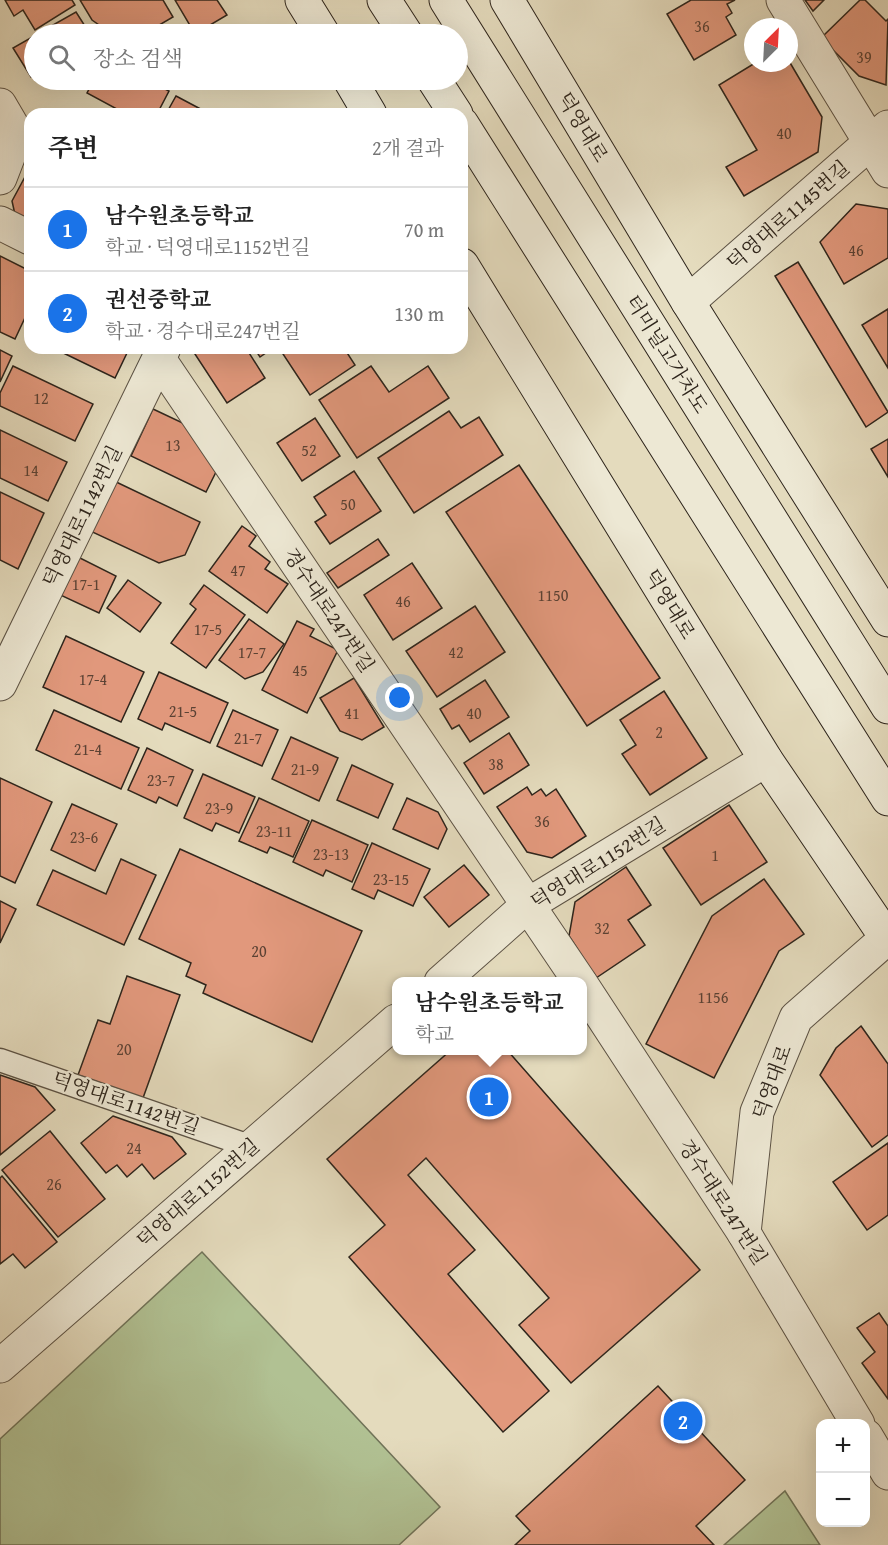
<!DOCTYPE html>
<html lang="ko">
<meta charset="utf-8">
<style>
:root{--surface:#fff;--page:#f6f6f6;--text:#222;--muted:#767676;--line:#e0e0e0;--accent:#1a73e8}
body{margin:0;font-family:"Gentium Book Plus","Noto Serif KR",serif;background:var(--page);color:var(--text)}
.controls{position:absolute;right:18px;bottom:18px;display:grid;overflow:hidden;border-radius:12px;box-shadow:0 6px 24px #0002}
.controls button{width:54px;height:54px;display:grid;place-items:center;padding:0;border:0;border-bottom:2px solid var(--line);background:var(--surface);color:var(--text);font:30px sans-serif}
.compass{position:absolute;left:744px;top:18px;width:54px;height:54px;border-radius:50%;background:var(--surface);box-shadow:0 6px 24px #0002;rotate:24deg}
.you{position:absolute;left:400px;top:698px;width:21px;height:21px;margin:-15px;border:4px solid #fff;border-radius:50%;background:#1a73e8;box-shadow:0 0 0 9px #1a73e833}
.badge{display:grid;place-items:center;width:39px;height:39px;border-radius:50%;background:var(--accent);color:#fff;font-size:20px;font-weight:700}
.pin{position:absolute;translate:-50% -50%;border:3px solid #fff;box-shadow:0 2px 6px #0006}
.popup{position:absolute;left:392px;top:977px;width:195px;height:78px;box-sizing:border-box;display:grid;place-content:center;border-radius:12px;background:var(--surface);filter:drop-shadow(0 2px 4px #0005);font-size:20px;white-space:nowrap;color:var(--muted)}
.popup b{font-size:22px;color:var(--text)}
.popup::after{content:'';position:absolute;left:50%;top:100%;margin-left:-12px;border:12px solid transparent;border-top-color:var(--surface)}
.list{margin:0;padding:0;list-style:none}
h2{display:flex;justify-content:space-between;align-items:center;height:78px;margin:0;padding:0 24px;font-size:26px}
h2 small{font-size:20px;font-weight:400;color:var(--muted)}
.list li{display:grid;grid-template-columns:39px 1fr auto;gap:18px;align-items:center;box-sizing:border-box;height:84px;padding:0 24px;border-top:2px solid var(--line)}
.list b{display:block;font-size:22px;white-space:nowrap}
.list p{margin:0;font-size:20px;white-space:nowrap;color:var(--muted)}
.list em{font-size:20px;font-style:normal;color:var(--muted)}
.icon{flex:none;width:33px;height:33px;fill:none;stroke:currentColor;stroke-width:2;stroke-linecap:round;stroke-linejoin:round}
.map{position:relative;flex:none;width:888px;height:1545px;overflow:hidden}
.search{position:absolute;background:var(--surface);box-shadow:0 6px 24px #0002;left:24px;top:24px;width:444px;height:66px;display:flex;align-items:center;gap:15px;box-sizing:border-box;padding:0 21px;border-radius:33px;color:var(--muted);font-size:22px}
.panel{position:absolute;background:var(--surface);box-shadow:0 6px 24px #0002;left:24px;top:108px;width:444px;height:246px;border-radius:18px}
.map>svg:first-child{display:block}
.green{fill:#b1c193;stroke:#707358;stroke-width:1.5}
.building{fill:#e1987c;stroke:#2e251c;stroke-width:1.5}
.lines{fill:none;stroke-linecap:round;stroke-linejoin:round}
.service-casing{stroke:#5c5244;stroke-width:25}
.minor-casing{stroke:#5c5244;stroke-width:35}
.secondary-casing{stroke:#2e251c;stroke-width:35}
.service{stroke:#ede8d4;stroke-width:22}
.minor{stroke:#ede8d4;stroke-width:33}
.secondary{stroke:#ede8d4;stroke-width:33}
.labels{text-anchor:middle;stroke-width:4.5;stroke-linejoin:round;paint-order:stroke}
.number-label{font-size:16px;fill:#5b4234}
.street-label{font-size:20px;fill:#2e251c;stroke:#ede8d4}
</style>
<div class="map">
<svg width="888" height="1545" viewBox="0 0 888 1545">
<rect width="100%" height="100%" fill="#e4dbbd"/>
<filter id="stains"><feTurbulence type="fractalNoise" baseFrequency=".00333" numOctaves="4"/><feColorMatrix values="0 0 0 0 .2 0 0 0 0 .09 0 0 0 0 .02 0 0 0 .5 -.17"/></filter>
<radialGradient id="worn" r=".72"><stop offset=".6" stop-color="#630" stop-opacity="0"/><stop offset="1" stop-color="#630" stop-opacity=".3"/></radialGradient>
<g class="green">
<path d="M202,1252L440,1507L399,1545H0V1439Z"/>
<path d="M785,1491L820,1545H724Z"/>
</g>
<g class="building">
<path d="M5,0H72L75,5L35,30L23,10L14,16Z"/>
<path d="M80,0H163L173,17L144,34H112L92,20Z"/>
<path d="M175,0H217L227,15L195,34Z"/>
<path d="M691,0H735L727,4L732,13L726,17L736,35L694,60L667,14Z"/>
<path d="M805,0H824L813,11Z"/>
<path d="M860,0H865L886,21L888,19L886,85L859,76L821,38Z"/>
<path d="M76,12L90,34H37Z"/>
<path d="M34,36V75L31,77L13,48Z"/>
<path d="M789,61L822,117L818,152L744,196L726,167L757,150L719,85L755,63Z"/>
<path d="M94,80H147L169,91L157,114H126L87,93Z"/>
<path d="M176,96L210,114H166Z"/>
<path d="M26,175L30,177V226L16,219L12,201Z"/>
<path d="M856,204L888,209V258L844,284L820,242Z"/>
<path d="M0,256L30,271V307L15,339L0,332Z"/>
<path d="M798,262L888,412L866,427L775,276Z"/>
<path d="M888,309V368L862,325Z"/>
<path d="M53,348H125L127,353L115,378Z"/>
<path d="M191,348H246L265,378L227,403Z"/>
<path d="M254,348H273L260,357Z"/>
<path d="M293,348H344L355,365L310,395L283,354Z"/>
<path d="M0,350L12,356L0,382Z"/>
<path d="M13,366L93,404L75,441L0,406V393Z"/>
<path d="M371,366L389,392L428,366L449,398L357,458L319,400Z"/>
<path d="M153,409L204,433L221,462L206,492L131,456Z"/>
<path d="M449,411L461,428L479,417L503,455L414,513L378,458Z"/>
<path d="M315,418L340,456L302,481L277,443Z"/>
<path d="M0,430L67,462L48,501L0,478Z"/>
<path d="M888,439V477L871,449Z"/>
<path d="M519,465L660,678L587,726L446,512Z"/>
<path d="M354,471L381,511L330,544L315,522L326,515L314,497Z"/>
<path d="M112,480L200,522L185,555L159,563L88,530Z"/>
<path d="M0,492L44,513L18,569L0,560Z"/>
<path d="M242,526L256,536L249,546L270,562L265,569L288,584L267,613L209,571Z"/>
<path d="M378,539L389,555L338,588L327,573Z"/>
<path d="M74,555L116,576L99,613L56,593Z"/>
<path d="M412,563L442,608L393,640L364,595Z"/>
<path d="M128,580L161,603L140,632L107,608Z"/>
<path d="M204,585L245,615L206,668L171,643L196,609L190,604Z"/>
<path d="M475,606L505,652L437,697L406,651Z"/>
<path d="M249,619L284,644L263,672L245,679L219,660Z"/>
<path d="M297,621L314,629L310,636L338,650L307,713L262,690Z"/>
<path d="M66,636L144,672L121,722L43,687Z"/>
<path d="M159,672L228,703L210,743L165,723L162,730L138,719Z"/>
<path d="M354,678L384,727L362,740L340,731L320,698Z"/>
<path d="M485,680L509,717L470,742L459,725L452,729L440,709Z"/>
<path d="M664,691L707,758L650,795L622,754L636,745L620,720Z"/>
<path d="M54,710L139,748L121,789L36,750Z"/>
<path d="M233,710L278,730L262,766L217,746Z"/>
<path d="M509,733L529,765L484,794L464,763Z"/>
<path d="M291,737L338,758L319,801L272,779Z"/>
<path d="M147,748L193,770L177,806L159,797L156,803L128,790Z"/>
<path d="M352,765L393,784L378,818L337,800Z"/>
<path d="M203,774L255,797L239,833L216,823L212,831L184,818Z"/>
<path d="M0,778L52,802L15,883L0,876Z"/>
<path d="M527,787L532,795L541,789L546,796L556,789L586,836L552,858L527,852L497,807Z"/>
<path d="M259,798L309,821L293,857L270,847L267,853L239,841Z"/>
<path d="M407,798L438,812L447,829L438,849L393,829Z"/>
<path d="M72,804L117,824L95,871L51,850Z"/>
<path d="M729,805L767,862L701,905L663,848Z"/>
<path d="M312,820L368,845L352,882L326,870L323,876L293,862Z"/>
<path d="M372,843L430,869L413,906L378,890L374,899L352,889Z"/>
<path d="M180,849L362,931L312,1042L203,993L206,985L186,976L191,963L139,939Z"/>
<path d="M121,859L156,875L124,945L37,905L53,870L106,894Z"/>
<path d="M464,865L489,895L449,927L424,897Z"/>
<path d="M626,867L651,905L628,920L645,945L596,978L569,936L575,902Z"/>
<path d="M764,879L804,934L779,951L714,1078L646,1044L712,916Z"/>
<path d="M0,901L16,909L0,943Z"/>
<path d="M127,976L180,995L143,1098L78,1075L98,1020L110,1024Z"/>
<path d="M861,1026L888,1064V1135L872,1147L820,1075L836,1048Z"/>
<path d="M451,1050H507L700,1270L571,1383L519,1325L549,1298L426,1158L408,1175L475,1250L448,1274L549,1391L503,1432L349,1257L385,1225L327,1159Z"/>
<path d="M0,1075L35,1087L55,1110L0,1155Z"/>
<path d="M113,1116L172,1137L186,1154L154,1179L142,1164L127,1177L117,1165L106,1173L81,1143Z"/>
<path d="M50,1131L105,1199L58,1237L2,1170Z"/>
<path d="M888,1143V1215L867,1230L833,1182Z"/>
<path d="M2,1176L57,1242L25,1268L13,1254L0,1264V1178Z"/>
<path d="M879,1313L888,1326V1399L862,1363L875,1352L857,1328Z"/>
<path d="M658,1386L745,1480L696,1526L714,1545H515L530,1531L516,1516Z"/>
</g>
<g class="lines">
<defs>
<path id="service" d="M0,1060L252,1147"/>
<g id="minor">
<path d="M783,0L888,171"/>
<path d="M0,105L17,134L0,178"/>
<path d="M0,223L30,238"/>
<path d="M688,302L888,127"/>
<path d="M159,359L580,982"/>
<path d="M0,684L164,348"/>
<path d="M441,982L529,904L766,760"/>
<path d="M582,985L744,1233L858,1424"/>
<path d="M744,1233L757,1112L796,1018L887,938"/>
<path d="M0,1366L396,1021"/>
<path d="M866,1436L888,1473"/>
</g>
<g id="secondary">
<path d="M302,0L323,34"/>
<path d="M384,0L406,34"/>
<path d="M446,0L888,707"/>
<path d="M507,0L688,302L888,620"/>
<path d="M350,80L370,114"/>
<path d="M434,80L456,114"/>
<path d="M462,124L888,799"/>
<path d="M462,265L766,760L888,940"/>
</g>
</defs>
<use href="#service" class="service-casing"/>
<use href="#minor" class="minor-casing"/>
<use href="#secondary" class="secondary-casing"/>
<use href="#service" class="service"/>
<use href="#minor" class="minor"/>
<use href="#secondary" class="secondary"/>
</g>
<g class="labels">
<g class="number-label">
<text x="702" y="32">36</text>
<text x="864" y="63">39</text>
<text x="784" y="139">40</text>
<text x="856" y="256">46</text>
<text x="41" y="404">12</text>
<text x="173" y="451">13</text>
<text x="309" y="456">52</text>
<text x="31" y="476">14</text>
<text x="348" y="510">50</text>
<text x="238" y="576">47</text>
<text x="86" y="590">17-1</text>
<text x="553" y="601">1150</text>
<text x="403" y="607">46</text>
<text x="208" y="635">17-5</text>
<text x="252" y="658">17-7</text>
<text x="456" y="658">42</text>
<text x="300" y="676">45</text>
<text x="93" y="685">17-4</text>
<text x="183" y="717">21-5</text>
<text x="352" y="719">41</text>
<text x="474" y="719">40</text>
<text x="659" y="738">2</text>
<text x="248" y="744">21-7</text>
<text x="88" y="755">21-4</text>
<text x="496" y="770">38</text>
<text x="305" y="775">21-9</text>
<text x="161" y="786">23-7</text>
<text x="219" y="814">23-9</text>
<text x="542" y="827">36</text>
<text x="274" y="837">23-11</text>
<text x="84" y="843">23-6</text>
<text x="331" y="860">23-13</text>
<text x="715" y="861">1</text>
<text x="391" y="885">23-15</text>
<text x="602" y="934">32</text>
<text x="259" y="957">20</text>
<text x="713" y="1003">1156</text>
<text x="124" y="1055">20</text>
<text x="134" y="1154">24</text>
<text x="54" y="1190">26</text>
</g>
<g class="street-label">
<text transform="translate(583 127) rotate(59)" y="7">덕영대로</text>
<text transform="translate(788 215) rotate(-41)" y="7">덕영대로1145번길</text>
<text transform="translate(667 354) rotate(58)" y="7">터미널고가차도</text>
<text transform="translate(82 516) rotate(-64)" y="7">덕영대로1142번길</text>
<text transform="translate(670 604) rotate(59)" y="7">덕영대로</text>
<text transform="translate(329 610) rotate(56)" y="7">경수대로247번길</text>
<text transform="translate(598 863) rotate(-32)" y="7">덕영대로1152번길</text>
<text transform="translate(772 1082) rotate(-70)" y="7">덕영대로</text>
<text transform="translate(126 1103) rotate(19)" y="7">덕영대로1142번길</text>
<text transform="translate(198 1193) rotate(-41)" y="7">덕영대로1152번길</text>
<text transform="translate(723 1202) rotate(57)" y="7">경수대로247번길</text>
</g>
</g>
<rect width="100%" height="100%" filter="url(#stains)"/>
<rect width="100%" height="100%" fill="url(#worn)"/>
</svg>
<div class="controls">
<button>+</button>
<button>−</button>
</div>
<svg class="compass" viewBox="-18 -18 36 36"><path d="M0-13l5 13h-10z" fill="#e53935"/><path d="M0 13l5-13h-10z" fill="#767676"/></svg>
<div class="you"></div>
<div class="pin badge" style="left:489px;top:1097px">1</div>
<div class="popup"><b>남수원초등학교</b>학교</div>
<div class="pin badge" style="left:683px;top:1421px">2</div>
<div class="search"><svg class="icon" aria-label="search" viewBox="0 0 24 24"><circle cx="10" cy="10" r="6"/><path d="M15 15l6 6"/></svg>장소 검색</div>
<section class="panel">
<h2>주변<small>2개 결과</small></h2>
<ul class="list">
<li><span class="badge">1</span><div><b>남수원초등학교</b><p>학교 · 덕영대로1152번길</p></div><em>70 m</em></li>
<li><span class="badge">2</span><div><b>권선중학교</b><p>학교 · 경수대로247번길</p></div><em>130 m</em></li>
</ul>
</section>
</div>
